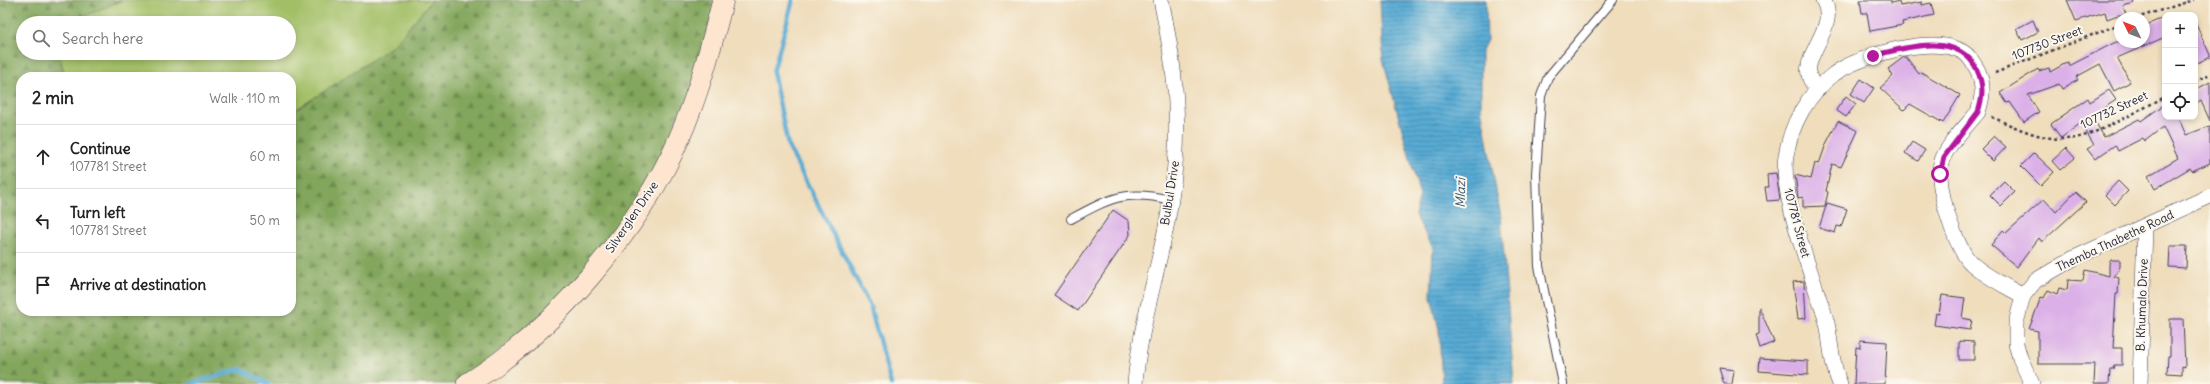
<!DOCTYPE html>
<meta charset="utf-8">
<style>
:root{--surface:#fff;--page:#f6f6f6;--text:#222;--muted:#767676;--line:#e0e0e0}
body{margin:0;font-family:Delius,sans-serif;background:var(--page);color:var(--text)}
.controls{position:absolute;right:12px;top:12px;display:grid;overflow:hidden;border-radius:8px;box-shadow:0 2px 6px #0003}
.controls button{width:36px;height:36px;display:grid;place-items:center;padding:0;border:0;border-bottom:1px solid var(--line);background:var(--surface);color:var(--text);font:20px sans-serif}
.compass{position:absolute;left:2114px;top:12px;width:36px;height:36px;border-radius:50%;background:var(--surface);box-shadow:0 2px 6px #0003;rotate:313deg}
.stop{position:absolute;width:12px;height:12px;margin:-9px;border:3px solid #b5179e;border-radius:50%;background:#fff}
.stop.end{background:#b5179e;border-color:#fff;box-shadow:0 1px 4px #0008}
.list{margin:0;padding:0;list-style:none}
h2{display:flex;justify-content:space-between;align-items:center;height:52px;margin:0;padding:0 16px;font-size:17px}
h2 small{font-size:13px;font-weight:400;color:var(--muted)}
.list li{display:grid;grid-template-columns:26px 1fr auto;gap:12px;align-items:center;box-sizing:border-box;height:64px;padding:0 16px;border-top:1px solid var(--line)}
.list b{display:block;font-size:15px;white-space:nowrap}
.list p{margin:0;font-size:13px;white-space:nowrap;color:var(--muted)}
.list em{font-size:13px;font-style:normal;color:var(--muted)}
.icon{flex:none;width:22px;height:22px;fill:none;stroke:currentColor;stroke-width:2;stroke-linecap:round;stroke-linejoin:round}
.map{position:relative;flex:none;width:2210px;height:384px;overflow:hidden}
.search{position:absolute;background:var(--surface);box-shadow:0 2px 6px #0003;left:16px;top:16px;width:280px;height:44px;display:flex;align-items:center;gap:10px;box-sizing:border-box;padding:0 14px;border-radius:22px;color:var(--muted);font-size:15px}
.panel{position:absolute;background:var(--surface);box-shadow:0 2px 6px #0003;left:16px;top:72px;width:280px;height:244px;border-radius:16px}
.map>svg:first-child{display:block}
.green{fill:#a3bf66;stroke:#627050}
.forest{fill:url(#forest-firs);stroke:#52644b}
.water{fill:url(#water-rules);stroke:#3e6688}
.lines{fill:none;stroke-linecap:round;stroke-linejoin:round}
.stream{stroke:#59abd4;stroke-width:4.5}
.building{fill:#dbb0e8}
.lane-casing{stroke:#413e4e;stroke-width:10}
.street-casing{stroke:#413e4e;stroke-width:16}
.secondary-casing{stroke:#413e4e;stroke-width:22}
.path{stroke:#413e4e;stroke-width:2.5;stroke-dasharray:3 3;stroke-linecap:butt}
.lane{stroke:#fff;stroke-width:8}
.street{stroke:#fff;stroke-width:15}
.secondary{stroke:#fde5d0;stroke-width:21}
.route{stroke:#b5179e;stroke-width:5}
.labels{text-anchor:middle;stroke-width:4;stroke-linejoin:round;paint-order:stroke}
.street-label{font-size:12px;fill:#22223b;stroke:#fbf7ec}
.water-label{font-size:13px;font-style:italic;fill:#385978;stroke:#fbf7ec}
</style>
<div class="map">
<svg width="2210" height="384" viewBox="0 0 2210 384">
<defs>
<pattern id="forest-firs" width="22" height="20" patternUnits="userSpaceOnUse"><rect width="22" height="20" fill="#82a65b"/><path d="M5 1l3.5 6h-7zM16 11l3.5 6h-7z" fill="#6a874c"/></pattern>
<pattern id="water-rules" width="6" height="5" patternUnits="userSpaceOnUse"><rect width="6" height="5" fill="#59abd4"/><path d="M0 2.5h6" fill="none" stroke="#498bad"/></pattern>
</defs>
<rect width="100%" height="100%" fill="#fbf7ec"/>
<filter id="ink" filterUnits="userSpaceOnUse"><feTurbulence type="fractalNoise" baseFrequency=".025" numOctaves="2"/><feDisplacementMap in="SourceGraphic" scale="8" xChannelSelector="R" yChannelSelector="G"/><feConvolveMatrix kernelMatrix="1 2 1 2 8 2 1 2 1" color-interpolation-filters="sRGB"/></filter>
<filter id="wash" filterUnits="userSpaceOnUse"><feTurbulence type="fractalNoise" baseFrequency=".012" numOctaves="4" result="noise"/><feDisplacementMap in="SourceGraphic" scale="16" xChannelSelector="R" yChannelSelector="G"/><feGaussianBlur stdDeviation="0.9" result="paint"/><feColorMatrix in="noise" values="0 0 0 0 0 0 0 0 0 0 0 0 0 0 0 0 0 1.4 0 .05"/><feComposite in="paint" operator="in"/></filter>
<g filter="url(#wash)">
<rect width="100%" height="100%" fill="#efddbc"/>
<path class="green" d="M122,0H432L393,46L291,113V77H65L59,53H289V23H68Z"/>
<path class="forest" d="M0,0H122L68,23H23V53H59L65,77H21V311H291V113L393,46L432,0H719L691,106L591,272L462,384H0Z"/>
<path class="water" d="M1380,0H1486L1487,40L1481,52V108L1501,217L1514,384H1442L1439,329L1431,297L1433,248L1415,215L1420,196L1383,59Z"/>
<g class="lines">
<g class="stream">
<path d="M793,0L773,72L788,146L870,306L891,384"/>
<path d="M191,384L240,369L269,384"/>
</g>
</g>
<g id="blocks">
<g class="building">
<path d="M1860,0H1891V3L1899,1L1900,6L1922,2V5L1931,3L1934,15L1902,22L1903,25L1870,31L1867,13H1862Z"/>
<path d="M2067,0H2133L2134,3L2123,6L2126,15H2118L2107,19L2105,12L2076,21Z"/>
<path d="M2165,17V37L2117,58L2130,82L2114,91L2100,64L2076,77L2078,80L2062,89L2059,84L2028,95L2039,112L2024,122L2010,102L2007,103L2000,93L2038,69L2039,71L2049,68L2050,72L2068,62L2069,66L2116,42H2144V26Z"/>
<path d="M2033,20L2038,32L2022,40L2016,29Z"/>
<path d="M2195,22L2210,55V57L2195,64Z"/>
<path d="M1904,57H1906L1919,74L1921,72L1960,95L1943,123L1910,104L1904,110L1880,88L1893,76L1888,69Z"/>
<path d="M1861,79L1874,88L1864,103L1851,94Z"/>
<path d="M2210,82V121L2201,101L2195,105V90Z"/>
<path d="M2109,90L2116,100L2092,116L2104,137L2139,119L2141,121L2165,104V117H2178L2186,135L2210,126V163L2192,171L2190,168L2155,189L2148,176L2178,158L2163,127L2145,141L2143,138L2118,151L2115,145L2095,159L2087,149L2094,145L2081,123L2061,138L2051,124L2088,98L2090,102Z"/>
<path d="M1846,96L1856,104L1846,117L1836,110Z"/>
<path d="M1838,121L1858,131L1841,167L1832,164L1826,191L1828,192L1825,206L1803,207V197L1798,198L1795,175L1811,179L1815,163L1819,164L1826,144Z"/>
<path d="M1994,136L2006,147L1993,161L1981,149Z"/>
<path d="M1912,142L1925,150L1918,161L1905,153Z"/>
<path d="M2066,148L2075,158L2060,170L2052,161Z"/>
<path d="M2034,153L2054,172L2041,186L2021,166Z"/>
<path d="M1776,173L1780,200L1767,201L1765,187H1768L1767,174Z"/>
<path d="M2004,181L2015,192L2001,206L1990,195Z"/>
<path d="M2118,181L2128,191L2115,205L2105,195Z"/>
<path d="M2075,192L2086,202L2042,242L2039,238L2017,267L1991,245L2003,230L2006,233L2044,199L2056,212Z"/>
<path d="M1827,203L1847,209L1841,227L1837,226L1835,233L1819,228Z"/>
<path d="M1113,210L1129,221L1130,235L1078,311L1054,295Z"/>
<path d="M2170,246H2187L2186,268L2169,267Z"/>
<path d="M2111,260H2120V267L2114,277L2119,278L2118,294H2116L2113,348H2122V365H2114L2113,369H2110L2109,384H2094L2095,364H2038V331L2029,329L2041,297L2044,298L2048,290L2057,294L2059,288L2067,290L2068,280L2083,281L2085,270L2109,276V264Z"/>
<path d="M1804,281L1806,318L1798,319L1793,282Z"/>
<path d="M1942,295L1965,298L1962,318L1972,320L1970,330L1934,325L1936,313L1939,314Z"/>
<path d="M1759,307L1774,342L1760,348L1756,335L1759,334Z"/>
<path d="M2170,319H2183L2185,367L2182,366V374L2167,373L2168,356H2170Z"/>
<path d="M1860,340L1887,342L1885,384H1854L1856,347L1860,348Z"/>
<path d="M1959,341L1974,342V360H1959Z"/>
<path d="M1760,358L1808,361V375L1759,371Z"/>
<path d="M1719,368L1734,370L1732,384H1724Z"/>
</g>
</g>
</g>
<g filter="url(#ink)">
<use href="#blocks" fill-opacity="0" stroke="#413e4e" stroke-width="1"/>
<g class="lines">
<defs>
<g id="lane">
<path d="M1071,219C1110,198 1126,189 1171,200"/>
<path d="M1563,384L1539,266L1536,174L1541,96L1548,77L1613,0"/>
</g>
<g id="street">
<path d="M1818,89C1787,63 1843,30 1823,0"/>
<path d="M1135,384C1140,321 1162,261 1171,199C1182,127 1176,70 1161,0"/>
<path d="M1840,384C1832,366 1831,347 1828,328C1826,317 1822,307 1818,296C1807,259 1780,193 1786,156C1791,123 1808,94 1834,74C1860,55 1934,34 1963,52C1970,56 1974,64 1978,71C1984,85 1983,97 1978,112C1966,127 1947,144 1941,163C1935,185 1955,247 1971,263C1986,277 2006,286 2023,296"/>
<path d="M2032,384L2020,358L2016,344V323L2023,296L2035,281L2074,258L2210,196"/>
<path d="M2140,384L2145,226"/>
</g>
<path id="secondary" d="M467,384C552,333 637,232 678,141C698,96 711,47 723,0"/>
</defs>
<use href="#lane" class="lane-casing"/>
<use href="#street" class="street-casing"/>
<use href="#secondary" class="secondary-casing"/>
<g class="path">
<path d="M2136,18L2194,0"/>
<path d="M1995,73L2120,24"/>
<path d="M2195,82L2210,74"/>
<path d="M1992,117C2017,128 2047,143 2075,138C2104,132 2138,110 2165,97"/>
</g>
<use href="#lane" class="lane"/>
<use href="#street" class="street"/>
<use href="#secondary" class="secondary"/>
</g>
</g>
<g class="lines" filter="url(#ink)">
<path class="route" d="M1873,56C1906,47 1959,31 1977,70C1984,85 1983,97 1978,112L1944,157L1940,174"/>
</g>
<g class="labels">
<g class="street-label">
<text transform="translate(2047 43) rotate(-21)" y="4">107730 Street</text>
<text transform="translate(2114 110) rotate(-25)" y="4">107732 Street</text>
<text transform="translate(1170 193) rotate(-81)" y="4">Bulbul Drive</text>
<text transform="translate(632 217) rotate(-56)" y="4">Silverglen Drive</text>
<text transform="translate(1797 223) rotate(75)" y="4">107781 Street</text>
<text transform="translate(2115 241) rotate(-25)" y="4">Themba Thabethe Road</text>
<text transform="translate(2142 305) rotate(-88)" y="4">B. Khumalo Drive</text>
</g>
<g class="water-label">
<text transform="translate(1460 193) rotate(-89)" y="5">Mlazi</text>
</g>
</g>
</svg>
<div class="controls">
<button>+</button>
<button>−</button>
<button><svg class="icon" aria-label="locate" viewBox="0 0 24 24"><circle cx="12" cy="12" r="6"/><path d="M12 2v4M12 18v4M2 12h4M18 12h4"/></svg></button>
</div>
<svg class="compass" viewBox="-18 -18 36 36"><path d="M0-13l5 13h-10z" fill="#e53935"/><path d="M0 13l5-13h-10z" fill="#767676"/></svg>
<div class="stop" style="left:1940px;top:174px"></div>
<div class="stop end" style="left:1873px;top:56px"></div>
<div class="search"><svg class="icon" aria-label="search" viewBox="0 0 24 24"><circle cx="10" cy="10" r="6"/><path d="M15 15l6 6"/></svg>Search here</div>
<section class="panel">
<h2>2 min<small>Walk · 110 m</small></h2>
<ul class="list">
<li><svg class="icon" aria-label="ahead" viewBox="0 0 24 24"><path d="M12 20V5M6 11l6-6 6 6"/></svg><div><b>Continue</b><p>107781 Street</p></div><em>60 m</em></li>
<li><svg class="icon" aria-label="left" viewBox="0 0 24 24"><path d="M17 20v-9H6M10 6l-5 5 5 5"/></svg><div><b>Turn left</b><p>107781 Street</p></div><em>50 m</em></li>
<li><svg class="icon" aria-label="arrive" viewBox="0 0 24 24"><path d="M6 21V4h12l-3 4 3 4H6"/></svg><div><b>Arrive at destination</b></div></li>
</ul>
</section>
</div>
